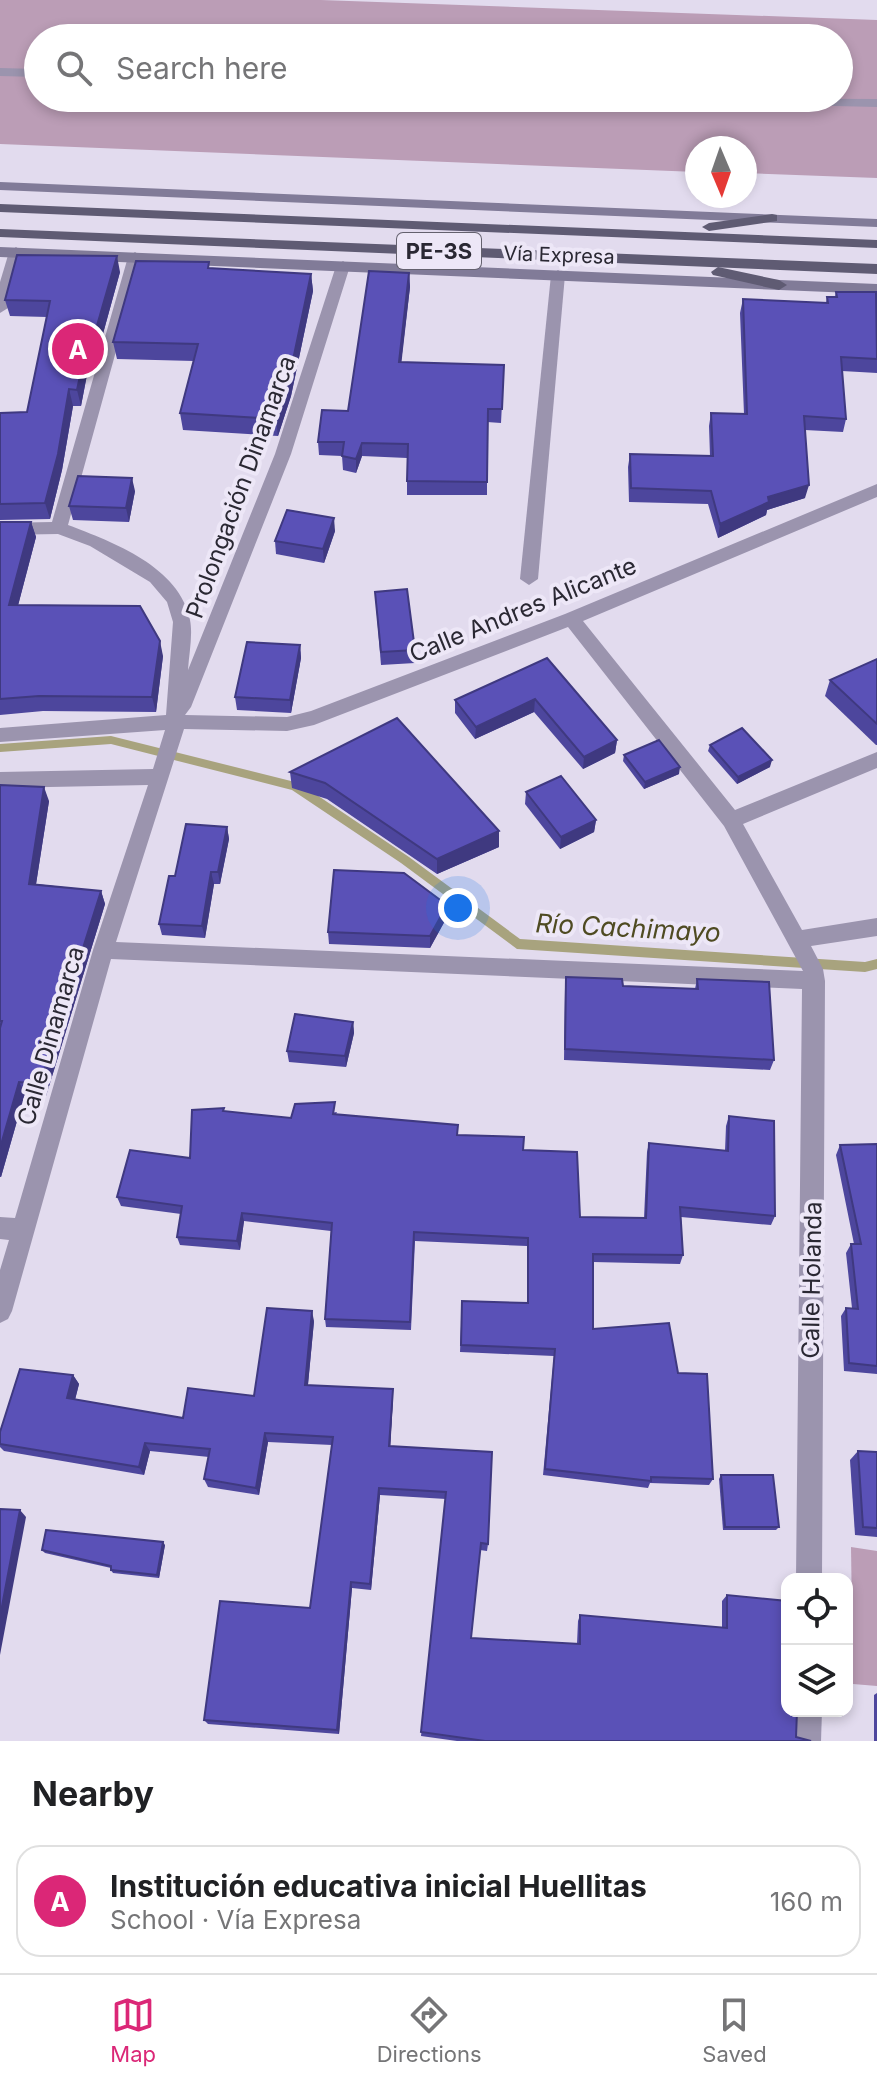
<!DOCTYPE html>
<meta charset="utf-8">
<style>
:root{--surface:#fff;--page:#f2f2f2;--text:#202124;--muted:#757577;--line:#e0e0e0;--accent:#db2777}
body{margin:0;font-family:Inter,sans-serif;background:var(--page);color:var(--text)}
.controls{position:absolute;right:24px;bottom:24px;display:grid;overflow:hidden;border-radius:16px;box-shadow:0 4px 12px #0003}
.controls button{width:72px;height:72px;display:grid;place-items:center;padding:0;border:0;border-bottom:2px solid var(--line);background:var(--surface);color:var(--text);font:40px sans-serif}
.compass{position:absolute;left:685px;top:136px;width:72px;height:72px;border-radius:50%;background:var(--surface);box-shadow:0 4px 12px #0003;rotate:178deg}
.you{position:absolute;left:458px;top:908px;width:28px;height:28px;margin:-20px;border:6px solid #fff;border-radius:50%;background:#1a73e8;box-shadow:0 0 0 12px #1a73e833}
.badge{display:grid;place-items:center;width:52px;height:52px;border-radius:50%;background:var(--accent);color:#fff;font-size:26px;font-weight:700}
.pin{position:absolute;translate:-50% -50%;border:4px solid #fff;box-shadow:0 2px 8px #0006}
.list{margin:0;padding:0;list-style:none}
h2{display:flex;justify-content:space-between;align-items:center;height:104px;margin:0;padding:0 32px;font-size:34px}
h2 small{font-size:26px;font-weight:400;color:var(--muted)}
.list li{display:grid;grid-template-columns:52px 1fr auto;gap:24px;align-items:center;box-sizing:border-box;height:112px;margin:0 16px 16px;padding:0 16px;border:2px solid var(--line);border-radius:24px}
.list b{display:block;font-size:30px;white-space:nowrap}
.list p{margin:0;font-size:26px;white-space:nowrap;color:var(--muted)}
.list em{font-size:26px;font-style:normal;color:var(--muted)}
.icon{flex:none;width:44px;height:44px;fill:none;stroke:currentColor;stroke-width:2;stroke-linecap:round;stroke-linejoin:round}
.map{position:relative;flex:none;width:877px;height:1741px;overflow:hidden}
.search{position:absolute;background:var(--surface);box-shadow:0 4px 12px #0003;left:24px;right:24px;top:24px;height:88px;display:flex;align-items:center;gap:20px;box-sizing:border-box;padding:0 28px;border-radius:44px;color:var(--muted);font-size:30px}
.sheet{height:232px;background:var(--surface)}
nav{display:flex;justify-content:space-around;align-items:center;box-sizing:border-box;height:112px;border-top:2px solid var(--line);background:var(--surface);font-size:22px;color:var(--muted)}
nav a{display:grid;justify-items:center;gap:4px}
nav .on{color:var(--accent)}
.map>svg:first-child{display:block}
.green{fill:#bb9db6;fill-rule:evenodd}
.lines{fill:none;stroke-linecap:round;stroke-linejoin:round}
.stream{fill:#a8a37e;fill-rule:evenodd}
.service{fill:#9b94ae;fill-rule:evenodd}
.minor{fill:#9b94ae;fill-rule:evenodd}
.secondary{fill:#817b98;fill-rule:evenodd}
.primary{fill:#5f5b73;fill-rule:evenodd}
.wall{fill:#4d469d}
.shaded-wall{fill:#3f3980}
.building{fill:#5a51b7;stroke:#3f3980;stroke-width:2}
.labels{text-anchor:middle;stroke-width:8;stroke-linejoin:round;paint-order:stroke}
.far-street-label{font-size:20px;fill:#2a2833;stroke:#ede7f7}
.shield{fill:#ede7f7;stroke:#64616e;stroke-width:2}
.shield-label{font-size:22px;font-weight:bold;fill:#2a2833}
.street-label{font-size:24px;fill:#2a2833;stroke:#ede7f7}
.water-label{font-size:26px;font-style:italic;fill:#4f4b22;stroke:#ede7f7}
</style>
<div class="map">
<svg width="877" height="1741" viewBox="0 0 877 1741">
<rect width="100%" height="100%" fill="#e2dbee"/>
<g class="green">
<path d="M0,0H321L877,20V178L745,173V148H697V172L0,144ZM38,38H839V98H38Z"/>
<path d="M851,1547L877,1551V1686L853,1684Z"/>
</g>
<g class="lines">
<path class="stream" d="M111,736L299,783L409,857L520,939L865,962L877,959V969L865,972L517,949L401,863L292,790L111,744L0,752V744Z"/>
<g class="service">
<path d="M0,68L38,69V77L0,76Z"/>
<path d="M653,98L877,99V107L660,102Z"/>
</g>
<g class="minor">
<path d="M16,247L23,252L8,308L0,313V282L9,252Z"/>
<path d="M135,252L142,257L68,525C113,542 180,567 190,620C193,635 189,654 188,670L275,454L336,266L343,261L350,266L291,454L191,707L185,715L287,717L311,711L565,614L877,484V497L583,621L735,810L877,752V768L743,824L802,930L877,918V936L811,946L823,969L825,981L822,1579H796L802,989L111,959L12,1311L8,1319L0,1323V1270L9,1240L0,1239V1217L15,1218L93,950L148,785L0,788V772L153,769L165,730L0,742V728L166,715L173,622L167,602L150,582L90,546L58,534L0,535V523L52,522L128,257ZM568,627L724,826L803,971L116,942L184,729L287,731L314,725Z"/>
<path d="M558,270L565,275L538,579L529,585L520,579L551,275Z"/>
<path d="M794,1711H822L821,1741H793Z"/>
</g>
<g class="secondary">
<path d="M0,182L877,219V227L0,190Z"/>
<path d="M0,247L877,284V294L0,257Z"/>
</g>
<g class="primary">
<path d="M0,204L877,240V248L0,212Z"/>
<path d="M772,214L777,215V221L709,231L702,227L709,223Z"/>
<path d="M0,229L877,264V274L0,237Z"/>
<path d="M718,267L779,280L787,285L779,290L713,275L711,272Z"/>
</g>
</g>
<g class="wall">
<path d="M210,268L311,274L313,291L291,396L278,436L183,430L180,413L194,361L117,359L113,342Z"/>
<path d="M120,272L96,359H90L81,406H73L62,470L50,519L0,520V413L27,412L47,317L10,316L5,300Z"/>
<path d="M409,273L410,287L401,362L504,365L501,423L487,422V495H407V458L362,456L356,473L343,470L342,456L319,455L318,442L348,411Z"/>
<path d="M836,292L877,297V373L842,371L846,419L843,432L805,430V498L767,510L766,515L718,538L708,504L629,502L628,467L630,454L710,456L709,426L711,413L744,414L740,313L743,299L826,303L827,297H835Z"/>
<path d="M135,491L129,522L73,520L69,506Z"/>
<path d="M0,522H31L36,537L18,605L163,656L156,712L43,711L0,715Z"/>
<path d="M335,531L324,563L276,554L275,541Z"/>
<path d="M375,592L415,650V663L381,665Z"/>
<path d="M300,645L301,658L291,713L237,710L235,697Z"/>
<path d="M547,658L617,740L615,753L583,769L534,712L475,739L455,713V700Z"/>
<path d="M877,659V745H876L825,696L830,680Z"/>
<path d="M397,718L499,847L437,874L327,799L292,788L290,772Z"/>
<path d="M710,745L770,767L737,784L708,751Z"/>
<path d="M624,755L679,774L644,789L623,761Z"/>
<path d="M0,785L49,801L36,884L101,891L105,904L46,1096L25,1093L1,1177H0Z"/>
<path d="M526,792L596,820L594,832L560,849L525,804Z"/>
<path d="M227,827L229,839L220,884H214L205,938L162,935L159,924L175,876Z"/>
<path d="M447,905V917L430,948L329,944L328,932Z"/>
<path d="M566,977L623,986L695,989L697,979L774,1060L770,1070L564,1060L565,988Z"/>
<path d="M353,1022L354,1033L346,1067L289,1062L287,1051Z"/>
<path d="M224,1108V1112L291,1118L337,1112L336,1114L458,1135L523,1150L580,1217L644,1218L647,1152L649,1143L725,1151L726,1126L729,1116L775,1216L771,1225L681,1217L683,1255L680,1264L593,1262V1329L678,1373L713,1479L709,1485L650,1483L648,1488L543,1475L554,1356L460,1352L462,1301L527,1303V1246L415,1241L411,1330L326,1327L325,1319L331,1231L244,1221L240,1250L180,1245L177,1237L181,1214L121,1206L117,1197L190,1158Z"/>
<path d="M877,1144V1374L844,1371L841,1316L846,1308H852L846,1253L851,1244H854L836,1155L840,1145Z"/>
<path d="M314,1321L308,1385L393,1398L390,1446L492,1452L488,1544L487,1551L480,1550L471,1638L577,1644L578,1621L580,1615L722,1628V1601L727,1595L796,1737L811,1741H457L421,1736L446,1499L380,1495L371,1590L352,1588L339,1734L208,1724L204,1720L310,1608L332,1445L268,1442L259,1495L208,1487L204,1479L209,1457L150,1451L144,1475L4,1451L0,1447V1432L73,1375L79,1384L75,1400L183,1418L254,1396Z"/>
<path d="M858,1451L877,1452V1537L855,1535L850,1460Z"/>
<path d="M721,1475L779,1527L776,1530H723L719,1479Z"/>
<path d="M165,1545L159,1578L113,1573L111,1570V1568L45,1553L42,1550Z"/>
<path d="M877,1693V1741H874V1695Z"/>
</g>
<g class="shaded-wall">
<path d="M117,256L120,272L96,359L92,343Z"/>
<path d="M409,273L410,287L400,375L399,362Z"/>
<path d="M311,274L313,291L291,396L278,436L276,419Z"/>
<path d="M87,343L90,359L81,406L77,390Z"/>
<path d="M69,389L73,406L62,470L50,519L45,503Z"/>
<path d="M362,443V456L356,473V459Z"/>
<path d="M132,478L135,491L129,522L126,508Z"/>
<path d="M809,485L805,498L767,510L766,515L718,538L720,524L768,497Z"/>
<path d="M334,518L335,531L324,563L323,549Z"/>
<path d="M31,522L36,537L14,621L9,605Z"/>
<path d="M160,641L163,656L156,712L152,697Z"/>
<path d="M300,645L301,658L291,713L290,700Z"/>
<path d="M535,699L534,712L475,739L476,727Z"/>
<path d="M617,740L615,753L583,769L584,757Z"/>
<path d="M772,760L770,767L737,784L738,777Z"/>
<path d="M680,767L679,774L644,789L645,782Z"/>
<path d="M44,787L49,801L34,897L29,884Z"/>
<path d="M596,820L594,832L560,849L561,837Z"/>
<path d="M227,827L229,839L220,884L218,872Z"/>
<path d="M499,831V847L437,874V859Z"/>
<path d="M211,872L214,884L205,938L202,926Z"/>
<path d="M101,891L105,904L46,1096L40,1084Z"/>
<path d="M447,905V917L430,948V936Z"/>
<path d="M353,1022L354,1033L346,1067L345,1056Z"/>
<path d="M19,1082L25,1093L1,1177L0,1175V1148Z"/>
<path d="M242,1213L244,1221L240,1250L237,1241Z"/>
<path d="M312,1311L314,1321L307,1394L305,1385Z"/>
<path d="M73,1375L79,1384L73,1407L67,1398Z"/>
<path d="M393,1389V1398L390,1454L389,1446Z"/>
<path d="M265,1433L268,1442L259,1495L256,1488Z"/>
<path d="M145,1443L150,1451L144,1475L139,1467Z"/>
<path d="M379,1488L380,1495L371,1590L370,1584Z"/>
<path d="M20,1510L26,1517L0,1655V1617Z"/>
<path d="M163,1542L165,1545L159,1578L157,1575Z"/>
<path d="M351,1582L352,1588L339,1734L337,1730Z"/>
</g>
<g class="building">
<path d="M17,255L117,256L92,343H87L77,390L69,389L58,454L45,503L0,504V413L27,412L50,301L5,300Z"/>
<path d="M136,261L209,262L208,268L311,274L289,379L276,419L180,413L198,344L113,342Z"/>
<path d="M369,271L409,273L399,362L504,365L502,409H488L487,482L407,481L408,444L362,443L356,459L342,456L344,442H318L322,410L348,411Z"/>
<path d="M836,292H876L877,359L841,357L846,419L804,416L809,485L768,497L769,502L720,524L711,491L631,488L630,454L713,456L711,413L747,414L743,299L828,303L827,297H837Z"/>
<path d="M78,476L132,478L126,508L69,506Z"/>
<path d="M287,510L334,518L323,549L275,541Z"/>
<path d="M0,522H31L9,605L140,606L160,641L152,697L39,696L0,699Z"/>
<path d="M407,589L415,650L381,652L375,592Z"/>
<path d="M247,642L300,645L290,700L235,697Z"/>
<path d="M547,658L617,740L584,757L535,699L476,727L455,700Z"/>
<path d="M877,659V724L830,680Z"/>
<path d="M397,718L499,831L437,859L325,783L290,772Z"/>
<path d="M742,728L772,760L738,777L710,745Z"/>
<path d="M659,740L680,767L645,782L624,755Z"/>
<path d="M561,776L596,820L561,837L526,792Z"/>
<path d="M0,785L44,787L29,884L101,891L40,1084L19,1082L0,1148V1028L2,1021H0Z"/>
<path d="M186,824L227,827L218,872H211L202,926L159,924L169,876H175Z"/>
<path d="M334,870L404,873L447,905L430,936L328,932Z"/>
<path d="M566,977L622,979L623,986L698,989L697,979L769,982L774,1060L565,1049Z"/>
<path d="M295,1014L353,1022L345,1056L287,1051Z"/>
<path d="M335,1102L333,1114L458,1125L457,1135L524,1137L523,1150L577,1152L580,1217L646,1218L649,1143L728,1151L729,1116L774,1121L775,1216L680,1207L683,1255L593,1254V1329L669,1323L678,1373L707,1374L713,1479L651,1477V1481L545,1469L555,1349L461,1345L462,1301L528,1303V1238L414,1232L410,1322L325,1319L332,1223L242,1213L237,1241L177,1237L182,1206L117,1197L130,1150L190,1158L192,1110L224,1108L223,1111L291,1118L295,1104Z"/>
<path d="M877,1144V1366L849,1363L846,1308L858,1309L851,1244H861L840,1145Z"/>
<path d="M267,1308L312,1311L305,1385L393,1389L389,1446L492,1452L488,1544L481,1543L471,1638L580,1644V1615L727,1628V1595L787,1601V1711H797L796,1737L811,1741H485L421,1732L446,1492L379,1488L370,1584L351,1582L337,1730L204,1720L220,1601L310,1608L333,1437L265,1433L256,1488L204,1479L210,1449L145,1443L139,1467L0,1444V1432L20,1369L73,1375L67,1398L183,1418L188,1388L254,1396Z"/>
<path d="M858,1451L877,1452V1528L863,1527Z"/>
<path d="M721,1475H773L779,1527H725Z"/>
<path d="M0,1509L20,1510L0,1617Z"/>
<path d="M46,1530L163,1542L157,1575L111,1570V1566L42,1550Z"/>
</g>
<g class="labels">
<g class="far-street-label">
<text transform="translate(559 255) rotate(2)" y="7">Vía Expresa</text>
</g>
<rect class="shield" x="397" y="233" width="84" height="36" rx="6"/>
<g class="shield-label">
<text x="439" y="259">PE-3S</text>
</g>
<g class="street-label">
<text transform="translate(241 487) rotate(-70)" y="8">Prolongación Dinamarca</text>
<text transform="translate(523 610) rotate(-22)" y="8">Calle Andres Alicante</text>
<text transform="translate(51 1036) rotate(-74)" y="8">Calle Dinamarca</text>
<text transform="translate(812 1280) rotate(-89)" y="8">Calle Holanda</text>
</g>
<g class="water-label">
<text transform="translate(628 928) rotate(3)" y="9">Río Cachimayo</text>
</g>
</g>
</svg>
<div class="controls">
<button><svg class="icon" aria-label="locate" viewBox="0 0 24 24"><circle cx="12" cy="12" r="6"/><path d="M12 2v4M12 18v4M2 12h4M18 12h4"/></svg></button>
<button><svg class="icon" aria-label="layers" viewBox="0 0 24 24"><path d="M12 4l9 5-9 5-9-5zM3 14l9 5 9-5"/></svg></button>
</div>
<svg class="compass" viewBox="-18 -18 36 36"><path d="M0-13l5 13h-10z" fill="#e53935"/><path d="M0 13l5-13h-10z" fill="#757577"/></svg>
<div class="you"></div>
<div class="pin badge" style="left:78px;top:349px">A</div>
<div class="search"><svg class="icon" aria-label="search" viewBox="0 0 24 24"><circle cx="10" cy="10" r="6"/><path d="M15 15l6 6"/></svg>Search here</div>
</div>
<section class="sheet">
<h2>Nearby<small></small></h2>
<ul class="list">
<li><span class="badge">A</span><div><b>Institución educativa inicial Huellitas</b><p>School · Vía Expresa</p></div><em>160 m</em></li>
</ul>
</section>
<nav>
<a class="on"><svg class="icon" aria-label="map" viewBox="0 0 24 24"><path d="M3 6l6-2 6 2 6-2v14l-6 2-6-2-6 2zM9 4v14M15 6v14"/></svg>Map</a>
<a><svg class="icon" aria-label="directions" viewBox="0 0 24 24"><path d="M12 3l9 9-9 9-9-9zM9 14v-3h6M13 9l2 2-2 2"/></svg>Directions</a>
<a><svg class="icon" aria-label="saved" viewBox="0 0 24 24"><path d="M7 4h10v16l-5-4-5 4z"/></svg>Saved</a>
</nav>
